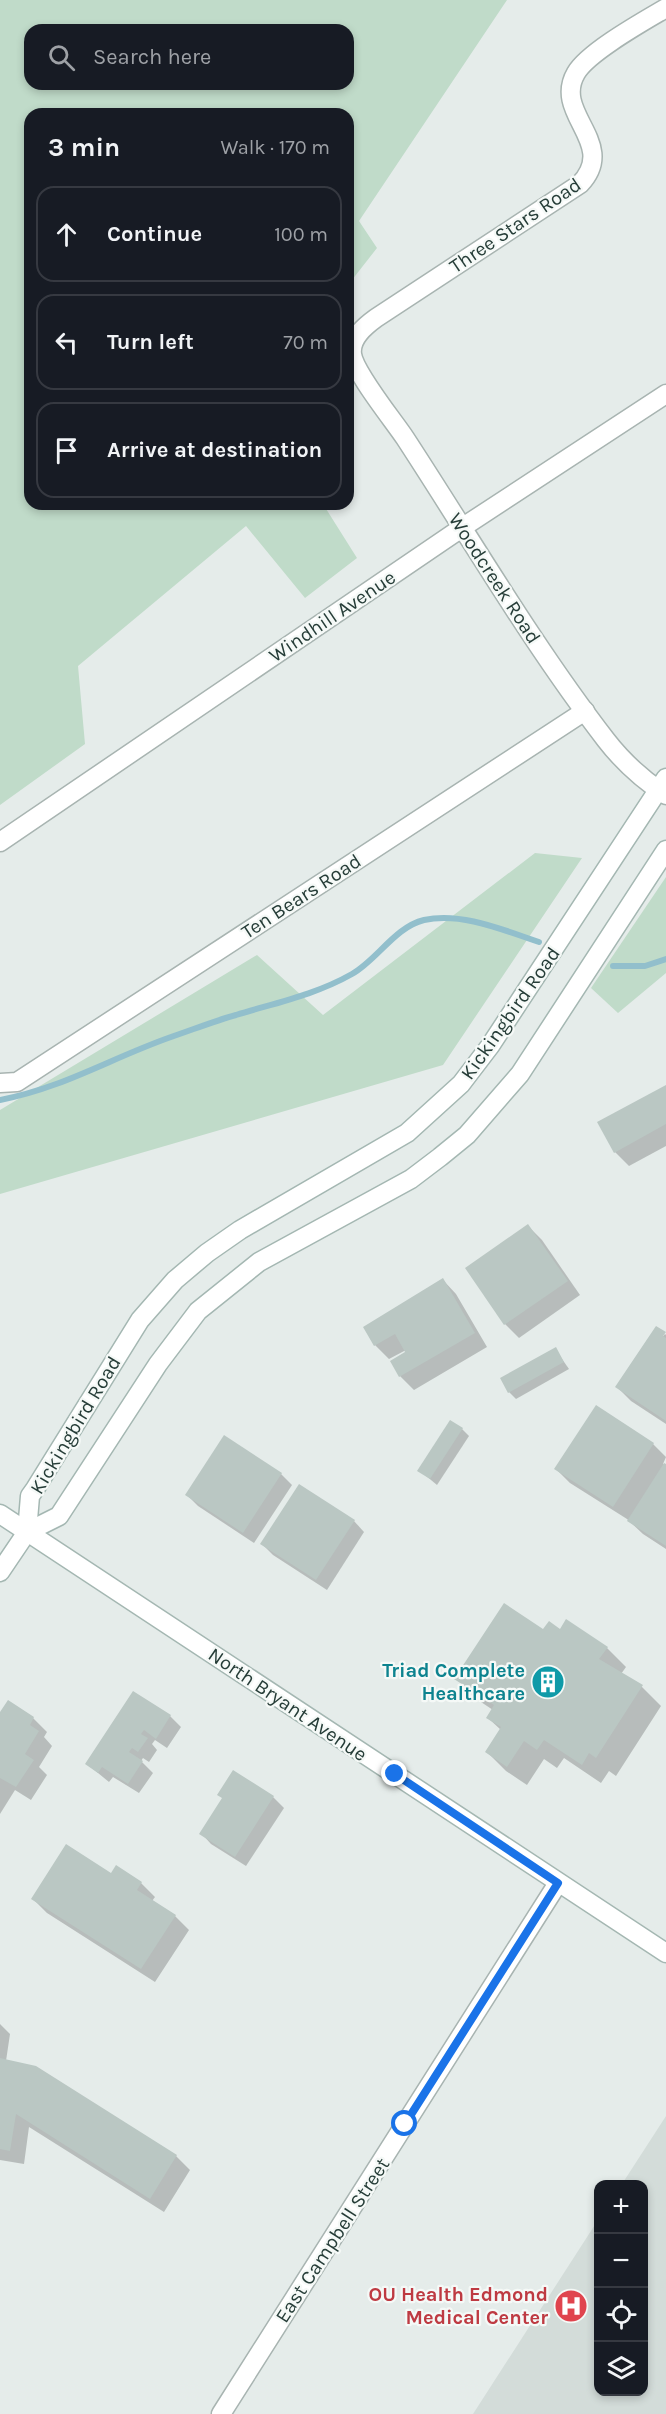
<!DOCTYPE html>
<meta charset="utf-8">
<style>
:root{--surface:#171b24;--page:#20242c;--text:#f1f3f6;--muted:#9ea1a6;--line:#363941}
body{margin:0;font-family:Karla,sans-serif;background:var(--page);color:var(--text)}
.controls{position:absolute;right:18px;bottom:18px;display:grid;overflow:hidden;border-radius:12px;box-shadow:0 3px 9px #0003}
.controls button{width:54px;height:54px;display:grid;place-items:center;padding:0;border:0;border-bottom:2px solid var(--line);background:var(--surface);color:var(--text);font:30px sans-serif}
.stop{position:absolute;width:18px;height:18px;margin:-14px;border:4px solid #1a73e8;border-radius:50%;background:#fff}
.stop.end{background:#1a73e8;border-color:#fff;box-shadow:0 2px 6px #0008}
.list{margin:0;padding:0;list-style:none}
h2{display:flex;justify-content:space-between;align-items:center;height:78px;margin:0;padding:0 24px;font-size:26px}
h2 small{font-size:20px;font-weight:400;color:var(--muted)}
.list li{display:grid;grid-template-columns:39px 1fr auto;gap:18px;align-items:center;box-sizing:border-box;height:96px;margin:0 12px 12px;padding:0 12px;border:2px solid var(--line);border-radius:18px}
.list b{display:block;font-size:22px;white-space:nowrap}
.list em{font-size:20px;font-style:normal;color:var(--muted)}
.icon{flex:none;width:33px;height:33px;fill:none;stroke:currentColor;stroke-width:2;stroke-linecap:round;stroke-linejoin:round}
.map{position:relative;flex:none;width:666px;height:2414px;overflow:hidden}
.search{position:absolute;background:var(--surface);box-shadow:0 3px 9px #0003;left:24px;top:24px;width:330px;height:66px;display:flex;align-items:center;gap:15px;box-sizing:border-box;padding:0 21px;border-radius:18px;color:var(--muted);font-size:22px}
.panel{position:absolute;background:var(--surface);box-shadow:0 3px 9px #0003;left:24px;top:108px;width:330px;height:402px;border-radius:18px}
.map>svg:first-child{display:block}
.built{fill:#d3dcd9}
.green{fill:#c0dbc9;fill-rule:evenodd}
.shadow{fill:#0003}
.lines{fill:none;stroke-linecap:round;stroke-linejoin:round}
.stream{stroke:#92bfcc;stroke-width:6}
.building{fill:#bac7c3}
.street-casing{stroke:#a8b4b1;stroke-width:21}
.secondary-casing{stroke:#a4b7b2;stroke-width:21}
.street{stroke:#fff;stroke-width:18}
.secondary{stroke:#fff;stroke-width:18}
.route{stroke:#1a73e8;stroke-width:8}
.labels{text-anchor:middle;stroke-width:4.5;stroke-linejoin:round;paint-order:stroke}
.street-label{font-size:20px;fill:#263d38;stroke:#f5f9f7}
.culture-label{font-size:20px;font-weight:bold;fill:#0d838f;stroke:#f5f9f7;text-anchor:end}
.health-label{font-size:20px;font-weight:bold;fill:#be3a42;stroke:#f5f9f7;text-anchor:end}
</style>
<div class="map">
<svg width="666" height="2414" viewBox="0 0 666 2414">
<rect width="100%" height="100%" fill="#e5ecea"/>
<path class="built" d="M666,2116V2414H473L598,2220V2392H644V2184H622Z"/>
<g class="green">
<path d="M0,0H507L359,221L377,248L348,285V114H30V504H323L357,558L305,598L246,526L78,666L85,744L0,805ZM30,30H348V84H30Z"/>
<path d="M535,853L582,858L443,1065L0,1194V1110L257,955L323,1015Z"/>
<path d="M666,877V973L618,1013L591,988Z"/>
</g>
<g class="shadow">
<path d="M666,1086V1146L629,1166L615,1152Z"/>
<path d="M528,1226L542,1240L580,1295L519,1338L505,1324Z"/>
<path d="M443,1280L456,1294L487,1347L414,1390L400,1376L407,1352L406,1350L389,1359L375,1345L365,1327Z"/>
<path d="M665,1334L666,1335V1424L631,1401L617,1387Z"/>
<path d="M555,1349L569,1369L516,1399L509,1392Z"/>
<path d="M462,1429L469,1436L437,1485L419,1470Z"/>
<path d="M653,1444L666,1457L663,1464L666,1466V1549L643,1534L627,1519L570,1483L556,1469Z"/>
<path d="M281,1474L292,1485L254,1543L198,1506L187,1495Z"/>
<path d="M354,1521L364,1532L327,1590L273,1555L262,1544Z"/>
<path d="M544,1631H561L607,1648L626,1667L621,1674L642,1687L661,1706L616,1776L609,1771L601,1783L564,1758L557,1768L544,1759L527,1785L506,1771L487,1752L501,1730L488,1718L493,1710L475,1698L456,1678Z"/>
<path d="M134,1693L170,1716L181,1727L167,1748L155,1740L152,1744L157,1750L149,1762L143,1758L141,1761L153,1773L139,1793L113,1777L109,1782L87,1764Z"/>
<path d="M0,1715L33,1718L47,1732L44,1737L52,1746L39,1767L47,1775L31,1800L15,1790L0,1814Z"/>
<path d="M273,1797L284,1808L246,1866L211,1844L201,1833Z"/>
<path d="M111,1875L141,1883L155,1897L152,1901L175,1916L189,1930L155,1982L47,1913L33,1899Z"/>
<path d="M0,2024L10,2034L6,2061L36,2068L176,2156L190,2170L164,2212L29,2127L24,2164L0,2160Z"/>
</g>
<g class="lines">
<g class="stream">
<path d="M613,966H645L666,959"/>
<path d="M0,1100C63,1088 111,1058 171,1037C192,1030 214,1021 236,1015C275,1003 315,995 352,974C377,960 395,927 424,920C462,912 503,930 539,942"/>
</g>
</g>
<g class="building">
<path d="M666,1085V1124L614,1153L597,1122Z"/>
<path d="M528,1224L568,1281L504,1325L465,1268Z"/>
<path d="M443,1278L475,1333L399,1377L390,1361L405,1352L395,1334L374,1346L363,1327Z"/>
<path d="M656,1326L666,1332L663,1336L666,1338V1421L615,1387Z"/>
<path d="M556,1347L564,1362L508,1393L500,1378Z"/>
<path d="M596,1405L654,1443L613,1507L554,1469Z"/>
<path d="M450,1420L463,1428L430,1479L417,1471Z"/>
<path d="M224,1435L282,1473L243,1533L185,1495Z"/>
<path d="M664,1463L666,1464V1546L627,1521Z"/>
<path d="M299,1484L355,1520L316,1580L260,1544Z"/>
<path d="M504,1603L543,1629L549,1621L560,1629L566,1619L608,1647L599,1659L643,1685L596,1758L589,1753L582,1765L544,1740L537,1750L524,1741L507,1767L485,1752L501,1727L486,1718L494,1705L454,1679Z"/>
<path d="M133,1691L171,1715L156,1739L144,1730L141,1734L148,1738L138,1752L132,1748L129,1752L143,1761L128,1784L102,1767L98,1773L85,1764Z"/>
<path d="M8,1700L34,1717L30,1725L39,1731L25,1754L34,1760L16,1787L0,1778V1712Z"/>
<path d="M233,1770L274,1796L235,1857L199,1834L222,1798L217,1795Z"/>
<path d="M66,1844L111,1873L116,1865L142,1882L137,1890L176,1915L141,1969L31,1899Z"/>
<path d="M0,2058L36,2066L177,2155L150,2199L16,2114L10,2151L0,2149Z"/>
</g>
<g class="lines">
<defs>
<g id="street">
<path d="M666,8C644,21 588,52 576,73C552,114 619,143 580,184L376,318C365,326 350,338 352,354C354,372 393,420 405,438C471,539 532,644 606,740C623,762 643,780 666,795"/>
<path d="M0,842L463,527L666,394"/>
<path d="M0,1083L17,1082L585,711"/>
<path d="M221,2414L558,1883"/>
</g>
<g id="secondary">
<path d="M0,1514L666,1953"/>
<path d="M27,1532L59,1516L158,1364L198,1311L259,1262L411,1179L440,1157L467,1135L520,1074L666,850"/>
<path d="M0,1572L27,1532L30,1496L35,1489L140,1320L175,1280L207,1253L240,1230L407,1133L461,1084L490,1046L666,778"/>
</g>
</defs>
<use href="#street" class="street-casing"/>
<use href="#secondary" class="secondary-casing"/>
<use href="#street" class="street"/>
<use href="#secondary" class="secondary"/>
</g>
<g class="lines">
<path class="route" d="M395,1774L558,1883L405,2124"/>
</g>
<defs>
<symbol id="building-disc" viewBox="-11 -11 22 22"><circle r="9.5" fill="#0f9aa8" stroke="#f5f9f7"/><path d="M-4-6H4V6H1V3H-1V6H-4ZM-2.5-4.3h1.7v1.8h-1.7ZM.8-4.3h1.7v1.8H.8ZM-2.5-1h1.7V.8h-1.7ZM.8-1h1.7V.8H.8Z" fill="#fff"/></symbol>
<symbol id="hospital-disc" viewBox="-11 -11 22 22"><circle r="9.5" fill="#e0444e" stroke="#f5f9f7"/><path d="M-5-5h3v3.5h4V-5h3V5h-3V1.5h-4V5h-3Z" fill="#fff"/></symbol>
</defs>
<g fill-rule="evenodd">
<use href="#building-disc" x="529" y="1663" width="38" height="38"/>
<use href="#hospital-disc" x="552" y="2287" width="38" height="38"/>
</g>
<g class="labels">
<g class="street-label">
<text transform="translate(515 225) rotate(-34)" y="7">Three Stars Road</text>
<text transform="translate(495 578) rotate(57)" y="7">Woodcreek Road</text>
<text transform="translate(332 616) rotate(-34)" y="7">Windhill Avenue</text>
<text transform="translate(301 896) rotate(-33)" y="7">Ten Bears Road</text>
<text transform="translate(510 1013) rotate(-55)" y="7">Kickingbird Road</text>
<text transform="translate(75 1425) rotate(-59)" y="7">Kickingbird Road</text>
<text transform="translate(288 1704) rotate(34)" y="7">North Bryant Avenue</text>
<text transform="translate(332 2240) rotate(-57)" y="7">East Campbell Street</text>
</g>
<g class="culture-label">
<text x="525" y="1677">Triad Complete<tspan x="525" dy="23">Healthcare</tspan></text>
</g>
<g class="health-label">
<text x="548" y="2301">OU Health Edmond<tspan x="548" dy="23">Medical Center</tspan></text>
</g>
</g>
</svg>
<div class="controls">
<button>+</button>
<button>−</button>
<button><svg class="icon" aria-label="locate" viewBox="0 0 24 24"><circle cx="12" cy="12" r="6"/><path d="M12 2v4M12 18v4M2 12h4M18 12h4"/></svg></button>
<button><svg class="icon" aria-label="layers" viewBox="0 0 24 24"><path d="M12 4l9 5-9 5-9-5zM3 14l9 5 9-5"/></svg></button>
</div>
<div class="stop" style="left:405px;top:2124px"></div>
<div class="stop end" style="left:395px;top:1774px"></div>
<div class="search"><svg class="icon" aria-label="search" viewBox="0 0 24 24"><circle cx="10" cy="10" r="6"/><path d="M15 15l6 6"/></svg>Search here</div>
<section class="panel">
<h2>3 min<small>Walk · 170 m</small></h2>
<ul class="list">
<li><svg class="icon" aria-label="ahead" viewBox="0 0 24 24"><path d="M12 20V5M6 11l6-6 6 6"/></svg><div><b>Continue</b></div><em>100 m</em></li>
<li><svg class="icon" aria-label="left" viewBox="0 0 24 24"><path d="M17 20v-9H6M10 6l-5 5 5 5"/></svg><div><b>Turn left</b></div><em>70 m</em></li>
<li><svg class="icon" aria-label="arrive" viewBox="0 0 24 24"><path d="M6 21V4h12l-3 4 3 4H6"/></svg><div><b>Arrive at destination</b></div></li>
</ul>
</section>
</div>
